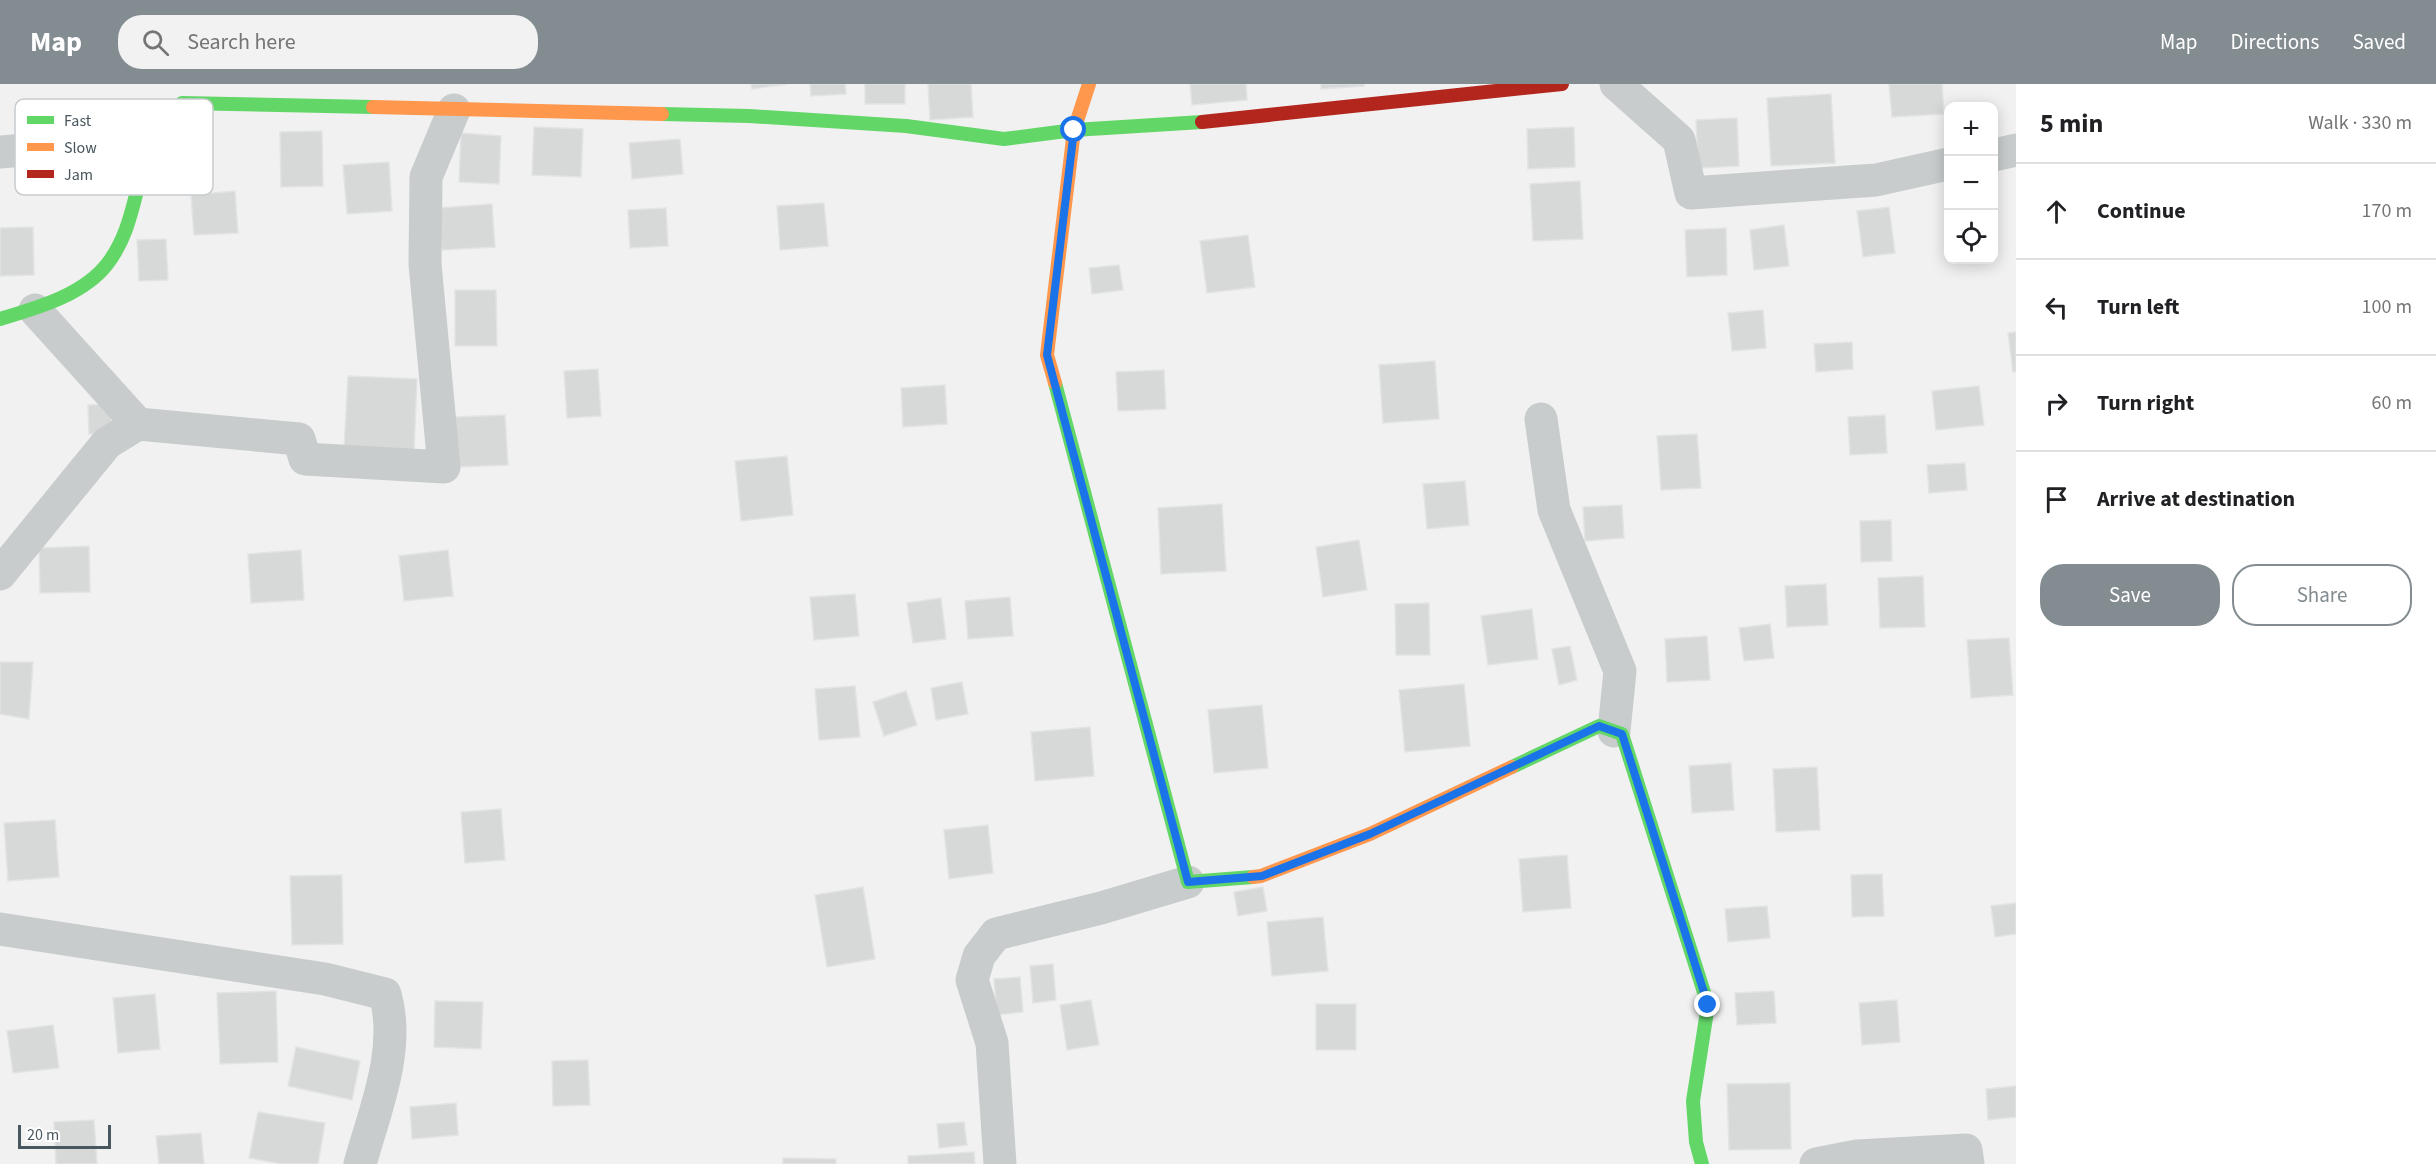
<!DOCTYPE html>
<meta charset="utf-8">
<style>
:root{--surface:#fff;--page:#f2f2f2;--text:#202124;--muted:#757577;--line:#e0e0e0;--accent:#838c91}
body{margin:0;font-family:"Source Sans 3",sans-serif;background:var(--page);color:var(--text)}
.controls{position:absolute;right:18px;top:18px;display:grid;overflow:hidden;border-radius:12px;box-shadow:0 3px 15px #0003}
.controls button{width:54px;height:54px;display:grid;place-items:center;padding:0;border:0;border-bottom:2px solid var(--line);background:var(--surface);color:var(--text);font:30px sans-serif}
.scale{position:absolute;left:18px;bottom:15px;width:93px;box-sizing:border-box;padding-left:6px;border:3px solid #48565d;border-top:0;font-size:16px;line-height:21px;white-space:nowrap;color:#48565d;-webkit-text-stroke:4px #fff;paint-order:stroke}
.stop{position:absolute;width:18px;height:18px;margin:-14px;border:4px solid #1a73e8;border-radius:50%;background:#fff}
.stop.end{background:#1a73e8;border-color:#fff;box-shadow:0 2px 6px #0008}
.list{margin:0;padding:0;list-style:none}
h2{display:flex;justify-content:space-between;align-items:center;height:78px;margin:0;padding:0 24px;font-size:26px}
h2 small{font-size:20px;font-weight:400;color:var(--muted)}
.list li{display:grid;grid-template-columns:39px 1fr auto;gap:18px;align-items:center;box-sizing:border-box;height:96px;padding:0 24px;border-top:2px solid var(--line)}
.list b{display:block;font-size:22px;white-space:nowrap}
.list em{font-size:20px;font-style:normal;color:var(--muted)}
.actions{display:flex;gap:12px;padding:18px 24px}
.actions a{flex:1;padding:14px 0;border:2px solid var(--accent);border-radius:24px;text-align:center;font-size:21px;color:var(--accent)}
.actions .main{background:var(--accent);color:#fff}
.icon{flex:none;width:33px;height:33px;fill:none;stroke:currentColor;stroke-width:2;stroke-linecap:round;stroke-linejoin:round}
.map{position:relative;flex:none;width:2016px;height:1080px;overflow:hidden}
header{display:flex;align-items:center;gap:36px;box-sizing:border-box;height:84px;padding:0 30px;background:var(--accent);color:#fff}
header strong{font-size:28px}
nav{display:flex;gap:33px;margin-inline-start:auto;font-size:21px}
.search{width:420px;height:54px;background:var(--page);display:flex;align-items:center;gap:15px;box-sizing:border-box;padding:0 21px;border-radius:24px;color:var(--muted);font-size:22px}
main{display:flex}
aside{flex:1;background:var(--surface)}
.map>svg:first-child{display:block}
.building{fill:#d7d9d9;stroke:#e2e3e4;stroke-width:1.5}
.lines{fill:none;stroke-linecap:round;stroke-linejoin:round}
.street{stroke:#c8cccd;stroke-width:33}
.fast{stroke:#63d668;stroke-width:14}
.slow{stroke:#ff974d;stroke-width:14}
.jam{stroke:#b3261e;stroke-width:14}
.route{stroke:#1a73e8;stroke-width:8}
.key{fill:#fff;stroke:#c8ccce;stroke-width:1.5}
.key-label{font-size:16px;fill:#48565d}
</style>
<header>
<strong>Map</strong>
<div class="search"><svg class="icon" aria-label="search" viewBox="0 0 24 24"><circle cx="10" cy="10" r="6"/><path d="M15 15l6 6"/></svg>Search here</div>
<nav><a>Map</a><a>Directions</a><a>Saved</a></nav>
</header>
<main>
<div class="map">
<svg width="2016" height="1080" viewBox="0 0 2016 1080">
<rect width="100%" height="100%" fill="#f1f1f1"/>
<g class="building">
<path d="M751,0H787L752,5Z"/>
<path d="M810,0H845L846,10L811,12Z"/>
<rect x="865" y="0" width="40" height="20"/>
<path d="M928,0H971L973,33L930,36Z"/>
<path d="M1190,0H1246L1247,16L1192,21Z"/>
<path d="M1321,0H1364V2L1321,5Z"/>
<path d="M1889,0H1942L1944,30L1892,33Z"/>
<path d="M1831,10L1835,79L1771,82L1767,14Z"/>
<path d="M1737,34L1739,82L1698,84L1696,36Z"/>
<path d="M534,43L583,45L581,93L532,91Z"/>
<path d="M1574,43L1575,83L1528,85L1527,45Z"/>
<path d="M322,47L323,102L281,103L280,48Z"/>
<path d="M461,49L501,52L499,100L459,98Z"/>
<path d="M680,55L683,90L632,95L629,59Z"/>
<path d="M389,78L392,127L347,130L343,81Z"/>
<path d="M1580,97L1583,155L1533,157L1530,100Z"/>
<path d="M235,107L238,149L194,151L191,111Z"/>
<path d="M824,119L828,162L780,166L777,122Z"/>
<path d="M492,120L495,163L442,166L439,124Z"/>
<path d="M1889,123L1895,169L1863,173L1857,127Z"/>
<path d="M666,124L668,162L630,164L628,126Z"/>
<path d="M1784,141L1789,182L1754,186L1750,146Z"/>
<path d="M33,143L34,191L0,192V144Z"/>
<path d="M1726,144L1727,191L1687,193L1685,146Z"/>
<path d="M1248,151L1255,203L1207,209L1200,157Z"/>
<path d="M166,155L168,196L139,197L137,156Z"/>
<path d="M1119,181L1123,206L1092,210L1089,184Z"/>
<path d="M455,206H496L497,262H455Z"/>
<path d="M1763,226L1766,264L1732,267L1728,229Z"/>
<path d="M2016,248V287L2013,288L2008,249Z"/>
<path d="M1852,258L1853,285L1816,288L1814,260Z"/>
<path d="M1435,277L1439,335L1383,339L1379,281Z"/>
<path d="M598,285L601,332L567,334L564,287Z"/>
<path d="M1164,286L1166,325L1118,327L1116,288Z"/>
<path d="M348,292L417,295L414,367L344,364Z"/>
<path d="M945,301L947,340L903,343L901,304Z"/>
<path d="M1979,302L1984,341L1936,346L1932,307Z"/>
<path d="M111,320L112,349L89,350L88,321Z"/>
<path d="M505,331L508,381L458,383L455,333Z"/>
<path d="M1885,331L1887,369L1850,371L1848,333Z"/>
<path d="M1697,350L1701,404L1661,406L1657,352Z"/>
<path d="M787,372L793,431L741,437L735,377Z"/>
<path d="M1965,379L1967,406L1929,409L1927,381Z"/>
<path d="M1465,397L1469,441L1427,445L1423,400Z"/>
<path d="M1222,420L1226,487L1161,490L1158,424Z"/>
<path d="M1622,421L1624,454L1585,457L1583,423Z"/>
<path d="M1891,436L1892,477L1861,478L1860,437Z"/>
<path d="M1359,456L1367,506L1323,513L1316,463Z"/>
<path d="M89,462L90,508L40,509L39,464Z"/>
<path d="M301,466L304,516L251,519L248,470Z"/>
<path d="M448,466L453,512L404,517L399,472Z"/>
<path d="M1923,492L1925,543L1880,544L1878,494Z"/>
<path d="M1826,500L1828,541L1787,543L1785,502Z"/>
<path d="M855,510L859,552L814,556L810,513Z"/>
<path d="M1010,513L1013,552L968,555L965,517Z"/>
<path d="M941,514L946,555L913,559L907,519Z"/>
<path d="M1429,519L1430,571H1396L1395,520Z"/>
<path d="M1532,525L1538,575L1488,581L1481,532Z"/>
<path d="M1770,540L1774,574L1744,577L1739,544Z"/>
<path d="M1707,552L1710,596L1667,598L1665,555Z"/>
<path d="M2009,554L2013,611L1971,614L1967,556Z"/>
<path d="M1570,562L1577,596L1559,601L1552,565Z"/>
<path d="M0,578H33L29,635L0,630Z"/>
<path d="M962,598L968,630L936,636L931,604Z"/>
<path d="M1464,600L1470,662L1405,668L1399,606Z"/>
<path d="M855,602L860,653L819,656L815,605Z"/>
<path d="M906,607L917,641L884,652L873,618Z"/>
<path d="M1262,621L1268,684L1214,689L1208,626Z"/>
<path d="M1090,643L1094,692L1035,697L1031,648Z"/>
<path d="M1731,679L1734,726L1692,729L1689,682Z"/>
<path d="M1817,683L1820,746L1776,748L1773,685Z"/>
<path d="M501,725L505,776L465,779L461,728Z"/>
<path d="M55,736L59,793L8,797L4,739Z"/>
<path d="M988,741L993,789L949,795L944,746Z"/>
<path d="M1567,771L1571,824L1523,828L1519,775Z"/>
<path d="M1882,790L1884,832L1852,833L1851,791Z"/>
<path d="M342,791L343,860L292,861L290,792Z"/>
<path d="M863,803L875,875L827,883L815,811Z"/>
<path d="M1263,803L1267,827L1238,832L1234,808Z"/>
<path d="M2016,819V850L1995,853L1991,822Z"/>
<path d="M1767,822L1770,854L1728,858L1725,825Z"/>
<path d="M1323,833L1328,887L1272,892L1267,838Z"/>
<path d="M1053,880L1056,916L1033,919L1030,882Z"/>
<path d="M1020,893L1023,928L997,931L994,895Z"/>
<path d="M276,907L278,978L220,980L217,909Z"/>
<path d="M1774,907L1776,939L1737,941L1735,909Z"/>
<path d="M155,910L160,965L118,969L113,914Z"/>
<path d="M1091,916L1099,961L1067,966L1060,921Z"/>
<path d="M1897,916L1900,958L1862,961L1859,919Z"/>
<path d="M435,917L483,918L481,965L434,963Z"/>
<rect x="1316" y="920" width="40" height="46"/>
<path d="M53,941L59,984L13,989L7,947Z"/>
<path d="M296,963L360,977L352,1016L288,1002Z"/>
<path d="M588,976L590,1021L553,1022L552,977Z"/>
<path d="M1790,999L1791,1065L1729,1066L1727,1000Z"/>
<path d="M2016,1002V1033L1988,1036L1986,1005Z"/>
<path d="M456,1019L458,1051L412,1055L410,1023Z"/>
<path d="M258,1028L325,1039L318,1080H282L249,1074Z"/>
<path d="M94,1036L97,1080H56L54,1038Z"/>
<path d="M964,1038L967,1061L939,1064L937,1040Z"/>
<path d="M201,1049L204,1080H159L156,1052Z"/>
<path d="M974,1068L975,1080H908V1072Z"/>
<path d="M783,1074L836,1075V1080H783Z"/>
</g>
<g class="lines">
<g class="street">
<path d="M1616,0L1679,56L1691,109L1876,96L1948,80"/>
<path d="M0,68L61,63L102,65L153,51"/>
<path d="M1994,71L2016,66"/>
<path d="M1541,335L1554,426L1620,587L1614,647"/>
<path d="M138,340L299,355L305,375L444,383L425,180L426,93L454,26"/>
<path d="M0,490L107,359L138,340L35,226"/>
<path d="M0,845L325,895L385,910C401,965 375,1026 360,1080"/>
<path d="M1000,1080L992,959L972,896L979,872L996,850L1101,824L1188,798"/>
<path d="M1816,1080L1857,1072L1966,1066L1968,1080"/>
</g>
<g class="fast">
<path d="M662,30L749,32L906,42L1004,55L1074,46L1202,38"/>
<path d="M0,235C37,224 84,211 108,179C145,130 129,68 182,19L373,23"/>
<path d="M1055,299L1188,798L1253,793"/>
<path d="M1512,683L1599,642L1622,650L1708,921L1693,1017L1696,1058L1702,1080"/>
</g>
<g class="slow">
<path d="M373,23L662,30"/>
<path d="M1055,299L1047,271L1074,46L1089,0"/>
<path d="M1253,793L1261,792L1370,750L1512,683"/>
</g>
<path class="jam" d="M1202,38L1562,0"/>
</g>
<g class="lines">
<path class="route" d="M1074,46L1047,271L1188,798L1262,792L1370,750L1599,642L1622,650L1708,921"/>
</g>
<rect x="15" y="15" width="198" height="96" rx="9" class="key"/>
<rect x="27" y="32" width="27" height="8" fill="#63d668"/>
<rect x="27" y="59" width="27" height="8" fill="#ff974d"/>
<rect x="27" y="86" width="27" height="8" fill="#b3261e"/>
<g class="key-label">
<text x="64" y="42">Fast</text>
<text x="64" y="69">Slow</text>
<text x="64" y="96">Jam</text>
</g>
</svg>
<div class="controls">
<button>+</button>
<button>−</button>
<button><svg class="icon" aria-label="locate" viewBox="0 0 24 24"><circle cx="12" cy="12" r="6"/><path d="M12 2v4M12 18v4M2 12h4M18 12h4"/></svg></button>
</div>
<div class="scale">20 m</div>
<div class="stop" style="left:1074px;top:46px"></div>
<div class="stop end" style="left:1708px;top:921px"></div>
</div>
<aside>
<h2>5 min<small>Walk · 330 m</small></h2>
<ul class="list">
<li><svg class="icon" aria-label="ahead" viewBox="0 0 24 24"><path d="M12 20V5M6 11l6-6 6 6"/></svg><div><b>Continue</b></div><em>170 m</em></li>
<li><svg class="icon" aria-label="left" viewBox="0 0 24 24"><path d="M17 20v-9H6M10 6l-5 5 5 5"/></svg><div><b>Turn left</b></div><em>100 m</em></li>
<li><svg class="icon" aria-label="right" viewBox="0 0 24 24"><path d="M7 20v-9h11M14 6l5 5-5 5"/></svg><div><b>Turn right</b></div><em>60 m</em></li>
<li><svg class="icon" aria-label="arrive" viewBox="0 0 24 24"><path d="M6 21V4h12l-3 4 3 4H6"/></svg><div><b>Arrive at destination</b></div></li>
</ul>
<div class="actions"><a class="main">Save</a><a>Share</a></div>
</aside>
</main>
